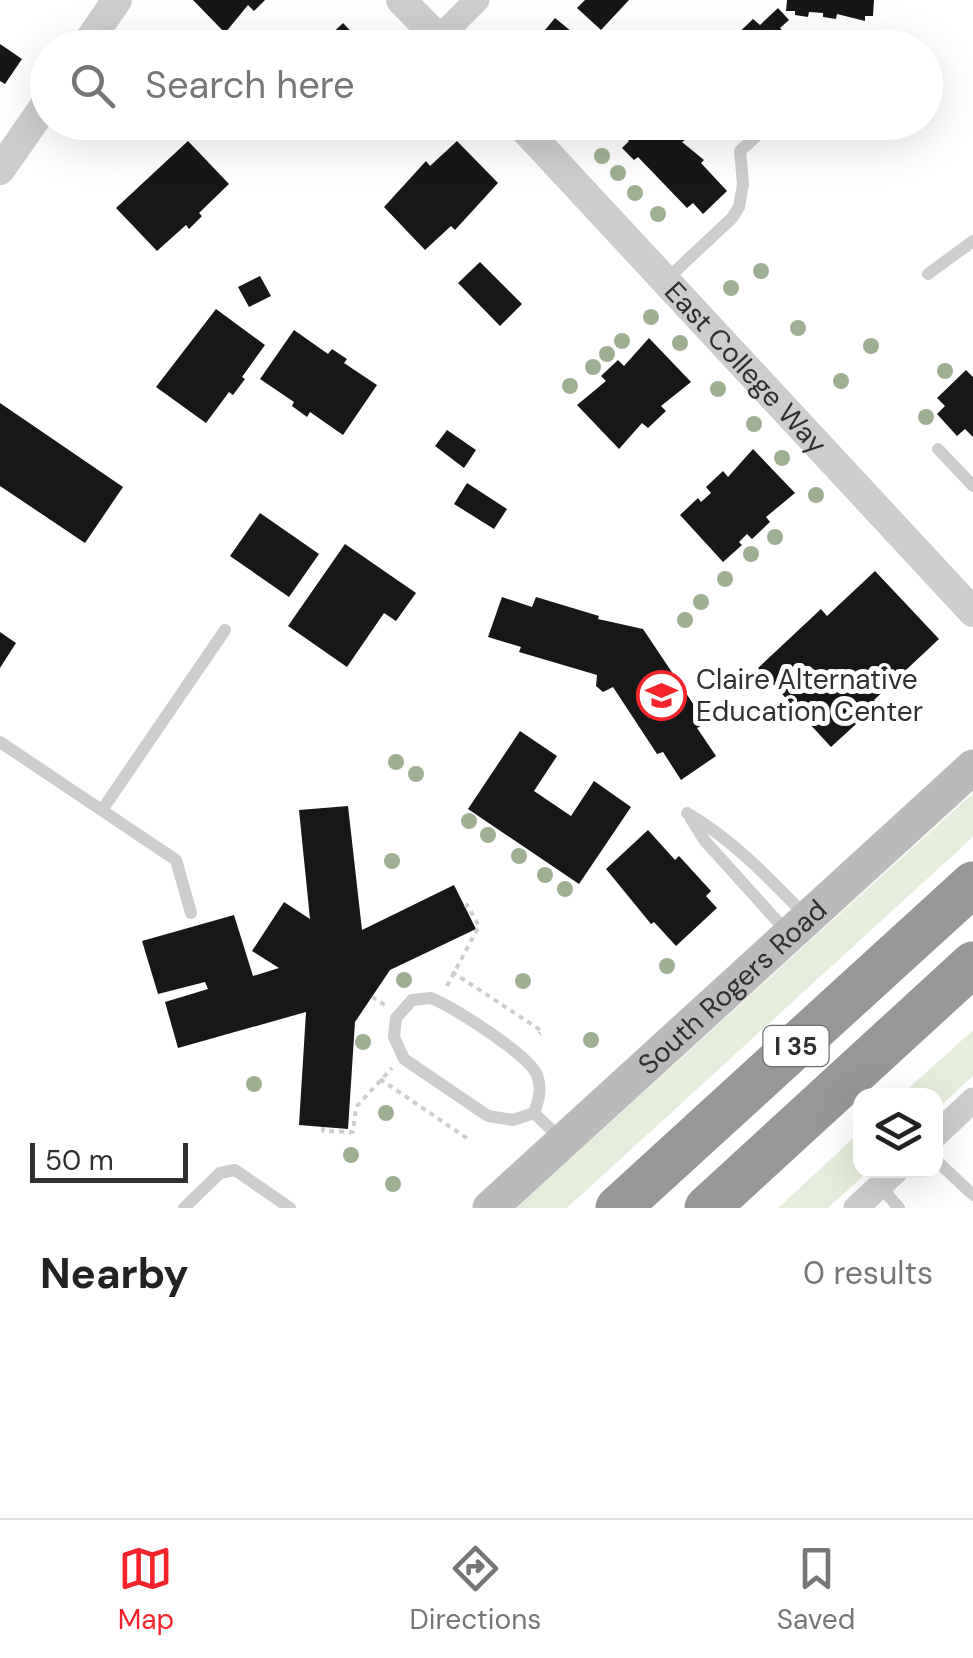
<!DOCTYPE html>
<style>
:root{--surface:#fff;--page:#f6f6f6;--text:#222;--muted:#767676;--line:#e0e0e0;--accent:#f4242a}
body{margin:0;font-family:"DM Sans",sans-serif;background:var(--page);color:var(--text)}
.controls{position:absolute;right:30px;bottom:30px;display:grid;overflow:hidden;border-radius:20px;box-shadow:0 10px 40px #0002}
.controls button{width:90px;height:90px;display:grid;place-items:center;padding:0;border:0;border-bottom:2px solid var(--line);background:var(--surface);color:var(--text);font:50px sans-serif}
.scale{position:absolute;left:30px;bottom:25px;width:158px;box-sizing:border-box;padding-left:10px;border:5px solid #303030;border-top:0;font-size:28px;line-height:35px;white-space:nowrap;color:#303030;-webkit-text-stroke:8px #fff;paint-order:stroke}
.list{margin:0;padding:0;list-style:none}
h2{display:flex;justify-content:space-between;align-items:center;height:130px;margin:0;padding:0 40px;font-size:42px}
h2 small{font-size:32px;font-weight:400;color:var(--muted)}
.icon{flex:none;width:55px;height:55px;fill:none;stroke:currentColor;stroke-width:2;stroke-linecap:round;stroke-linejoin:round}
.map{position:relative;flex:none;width:973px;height:1208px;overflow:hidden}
.search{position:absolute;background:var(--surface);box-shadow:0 10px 40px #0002;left:30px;right:30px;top:30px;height:110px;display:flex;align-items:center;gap:25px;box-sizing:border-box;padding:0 35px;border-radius:55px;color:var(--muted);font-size:38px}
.sheet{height:310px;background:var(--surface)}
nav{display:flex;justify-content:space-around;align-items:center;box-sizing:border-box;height:140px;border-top:2px solid var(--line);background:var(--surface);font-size:28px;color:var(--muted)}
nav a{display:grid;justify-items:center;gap:5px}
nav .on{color:var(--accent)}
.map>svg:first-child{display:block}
.green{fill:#e5eedc}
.building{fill:#171717}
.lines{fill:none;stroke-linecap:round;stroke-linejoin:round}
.path{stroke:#cdcdcd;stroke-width:4;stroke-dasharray:5 5;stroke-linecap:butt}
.service{stroke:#cdcdcd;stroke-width:12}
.minor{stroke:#cdcdcd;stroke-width:25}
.tertiary{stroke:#cdcdcd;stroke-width:30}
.secondary{stroke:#bababa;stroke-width:35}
.motorway{stroke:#979797;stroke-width:45}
.tree{fill:#9fb092}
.labels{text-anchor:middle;stroke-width:10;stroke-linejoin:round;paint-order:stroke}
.shield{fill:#fff;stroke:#6e6e6e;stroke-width:2.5}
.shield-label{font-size:25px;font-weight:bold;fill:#303030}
.street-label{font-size:28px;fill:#303030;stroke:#fff}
.poi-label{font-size:28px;fill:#303030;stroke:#fff;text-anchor:start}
</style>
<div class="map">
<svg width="973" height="1208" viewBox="0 0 973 1208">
<rect width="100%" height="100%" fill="#fff"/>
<g class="green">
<path d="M973,793V837L567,1208H516Z"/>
<path d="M973,1030V1076L936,1110V1096L901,1095Z"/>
<path d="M860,1132V1170L869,1171L828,1208H778Z"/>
</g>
<g class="building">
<path d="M193,0H265L254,11L248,5L225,33Z"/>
<path d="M585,0H629L601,30L577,8Z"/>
<path d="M787,0H874L873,16H865V21L837,14L836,19L823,17V13L809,12L808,17L795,15V11H786Z"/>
<path d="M778,8L789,20L780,28L791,40L785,45L787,48H723L753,19L760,25Z"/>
<path d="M555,18L582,40L576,48H530Z"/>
<path d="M343,23L367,48H317Z"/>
<path d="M0,44L22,59L5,84L0,81Z"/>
<path d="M628,122H663L674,134L677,131L685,140L682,142L704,160L701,163L727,191L703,214L693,203L687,208L638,157L634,160L622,148L629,141L619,131Z"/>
<path d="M188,141L229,184L199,213L202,216L189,229L186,225L157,251L116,208Z"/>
<path d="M457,141L498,183L455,230L451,226L425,250L384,207L426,161L430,166Z"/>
<path d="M480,262L522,304L500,326L458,283Z"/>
<path d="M260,276L271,296L249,307L238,287Z"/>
<path d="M216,309L265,345L242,377L245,379L233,395L229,392L206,423L156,387Z"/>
<path d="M294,330L328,354L332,349L347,359L344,363L377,385L343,435L310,412L307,417L292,406L294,402L260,379Z"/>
<path d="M649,338L691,382L661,406L666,411L648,428L642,423L619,449L577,405L606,381L601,376L618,360L624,366Z"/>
<path d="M966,370L973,377V437L965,429L957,436L937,414L945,406L937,398Z"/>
<path d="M0,403L123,487L85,543L0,486Z"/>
<path d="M447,430L476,450L464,468L435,446Z"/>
<path d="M753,449L795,493L766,517L770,522L752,539L747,534L739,542L742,545L723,562L680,515L698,498L701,502L711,493L706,487L723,471L728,477Z"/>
<path d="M467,483L507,509L494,529L454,504Z"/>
<path d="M260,513L319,554L289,597L230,556Z"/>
<path d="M345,544L416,593L396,621L384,613L347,667L288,626Z"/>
<path d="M875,571L939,639L874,700L878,704L831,747L758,668L821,609L827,616Z"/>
<path d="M502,597L532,607L536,597L599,616L598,619L643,629L706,723L697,728L716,756L681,780L663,752L657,754L613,687L603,692L596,686L597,675L519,652L521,647L488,637Z"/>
<path d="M0,632L16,643L0,668Z"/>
<path d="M520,731L557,756L534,791L571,816L594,781L631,807L579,884L468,809Z"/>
<path d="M348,806L362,930L454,885L476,929L390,970L355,1022L348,1129L299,1125L306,1012L178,1048L165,1002L208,989L205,982L158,994L142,941L234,915L253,976L279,968L252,951L284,902L310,919L299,810Z"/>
<path d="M648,830L675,860L679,856L711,891L706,896L717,908L676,946L654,922L651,924L606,869Z"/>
</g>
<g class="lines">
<g class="path">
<path d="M452,972L542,1031L539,1034"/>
<path d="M447,986L479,926L467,905L465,907"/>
<path d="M372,997L385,1005"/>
<path d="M380,1079L468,1139L470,1137"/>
<path d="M323,1127V1131L353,1132L356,1107L392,1068"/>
</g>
<g class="service">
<path d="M928,274L973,241"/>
<path d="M667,279L732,218L739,207L743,184L740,151L772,122"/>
<path d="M938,449L973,486"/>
<path d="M0,742L176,860L191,913"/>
<path d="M102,810L225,630"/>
<path d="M687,813C733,840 768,877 806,916"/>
<path d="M691,819L705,841L788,933"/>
<path d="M534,1113C539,1100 542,1088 537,1075C528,1054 453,1007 431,998L412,1000L396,1018L394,1037L404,1059L488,1116L513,1120L534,1113L561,1139"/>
<path d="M936,1160L973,1195"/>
<path d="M880,1186L899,1208"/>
<path d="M184,1208L220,1173L235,1170L290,1208"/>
</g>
<g class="minor">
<path d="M439,38L477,0"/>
<path d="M936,1135L973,1100"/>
<path d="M856,1208L897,1170"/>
</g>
<g class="tertiary">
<path d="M401,0L448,48"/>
<path d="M84,48L117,0"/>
<path id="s1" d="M518,122L973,612"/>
<path d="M0,170L48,101"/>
</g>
<path class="secondary" id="s2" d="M490,1208L973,767"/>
<g class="motorway">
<path d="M618,1208L973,884"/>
<path d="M707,1208L973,964"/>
</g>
</g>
<g class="tree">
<circle cx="602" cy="156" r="8"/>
<circle cx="618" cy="173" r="8"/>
<circle cx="635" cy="193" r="8"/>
<circle cx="658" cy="214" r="8"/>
<circle cx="761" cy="271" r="8"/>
<circle cx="731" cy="288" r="8"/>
<circle cx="651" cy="317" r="8"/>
<circle cx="798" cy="328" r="8"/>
<circle cx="622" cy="341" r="8"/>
<circle cx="680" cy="343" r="8"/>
<circle cx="871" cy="346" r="8"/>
<circle cx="607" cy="354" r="8"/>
<circle cx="593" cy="367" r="8"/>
<circle cx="945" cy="371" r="8"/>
<circle cx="841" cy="381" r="8"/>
<circle cx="570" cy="386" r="8"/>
<circle cx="718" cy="389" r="8"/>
<circle cx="926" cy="417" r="8"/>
<circle cx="754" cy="424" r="8"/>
<circle cx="782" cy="458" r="8"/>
<circle cx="816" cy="495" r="8"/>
<circle cx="775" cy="537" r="8"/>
<circle cx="751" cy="554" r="8"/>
<circle cx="725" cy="579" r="8"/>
<circle cx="701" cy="602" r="8"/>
<circle cx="685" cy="620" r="8"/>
<circle cx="396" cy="762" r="8"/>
<circle cx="416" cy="774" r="8"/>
<circle cx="469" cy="821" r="8"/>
<circle cx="488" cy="835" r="8"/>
<circle cx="519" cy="856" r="8"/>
<circle cx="392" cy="861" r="8"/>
<circle cx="545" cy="875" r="8"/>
<circle cx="565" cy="889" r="8"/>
<circle cx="667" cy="966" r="8"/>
<circle cx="404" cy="980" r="8"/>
<circle cx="523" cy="981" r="8"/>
<circle cx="591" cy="1040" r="8"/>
<circle cx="363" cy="1042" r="8"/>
<circle cx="254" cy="1084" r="8"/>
<circle cx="386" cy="1113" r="8"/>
<circle cx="351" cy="1155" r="8"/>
<circle cx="393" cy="1184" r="8"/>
</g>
<defs>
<symbol id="school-ring" viewBox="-11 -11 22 22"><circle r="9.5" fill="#fff" stroke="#f4242a" stroke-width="1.5"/><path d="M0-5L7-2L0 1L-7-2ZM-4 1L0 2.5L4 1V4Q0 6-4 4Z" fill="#f4242a"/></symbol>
</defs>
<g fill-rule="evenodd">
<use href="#school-ring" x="634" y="668" width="55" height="55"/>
</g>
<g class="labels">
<rect class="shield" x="763.5" y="1026" width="65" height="40" rx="8"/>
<g class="shield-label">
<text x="796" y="1055">I 35</text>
</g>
<g class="street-label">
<text dy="10" stroke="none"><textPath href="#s1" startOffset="335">East College Way</textPath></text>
<text dy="10" stroke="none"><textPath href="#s2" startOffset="328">South Rogers Road</textPath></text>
</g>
<g class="poi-label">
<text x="696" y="689">Claire Alternative<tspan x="696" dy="32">Education Center</tspan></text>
</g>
</g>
</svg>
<div class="controls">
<button><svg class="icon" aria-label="layers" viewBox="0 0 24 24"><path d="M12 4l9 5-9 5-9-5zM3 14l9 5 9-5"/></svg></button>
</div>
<div class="scale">50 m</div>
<div class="search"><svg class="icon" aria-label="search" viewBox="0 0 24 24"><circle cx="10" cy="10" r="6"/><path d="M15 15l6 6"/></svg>Search here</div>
</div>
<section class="sheet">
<h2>Nearby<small>0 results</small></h2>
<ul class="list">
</ul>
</section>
<nav>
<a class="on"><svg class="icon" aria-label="map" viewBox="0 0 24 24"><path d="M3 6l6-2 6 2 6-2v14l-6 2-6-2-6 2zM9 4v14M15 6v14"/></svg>Map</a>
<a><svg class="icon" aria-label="directions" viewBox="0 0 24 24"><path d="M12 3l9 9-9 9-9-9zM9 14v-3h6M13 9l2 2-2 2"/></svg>Directions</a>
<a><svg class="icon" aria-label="saved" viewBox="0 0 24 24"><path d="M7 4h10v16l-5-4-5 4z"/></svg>Saved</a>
</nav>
